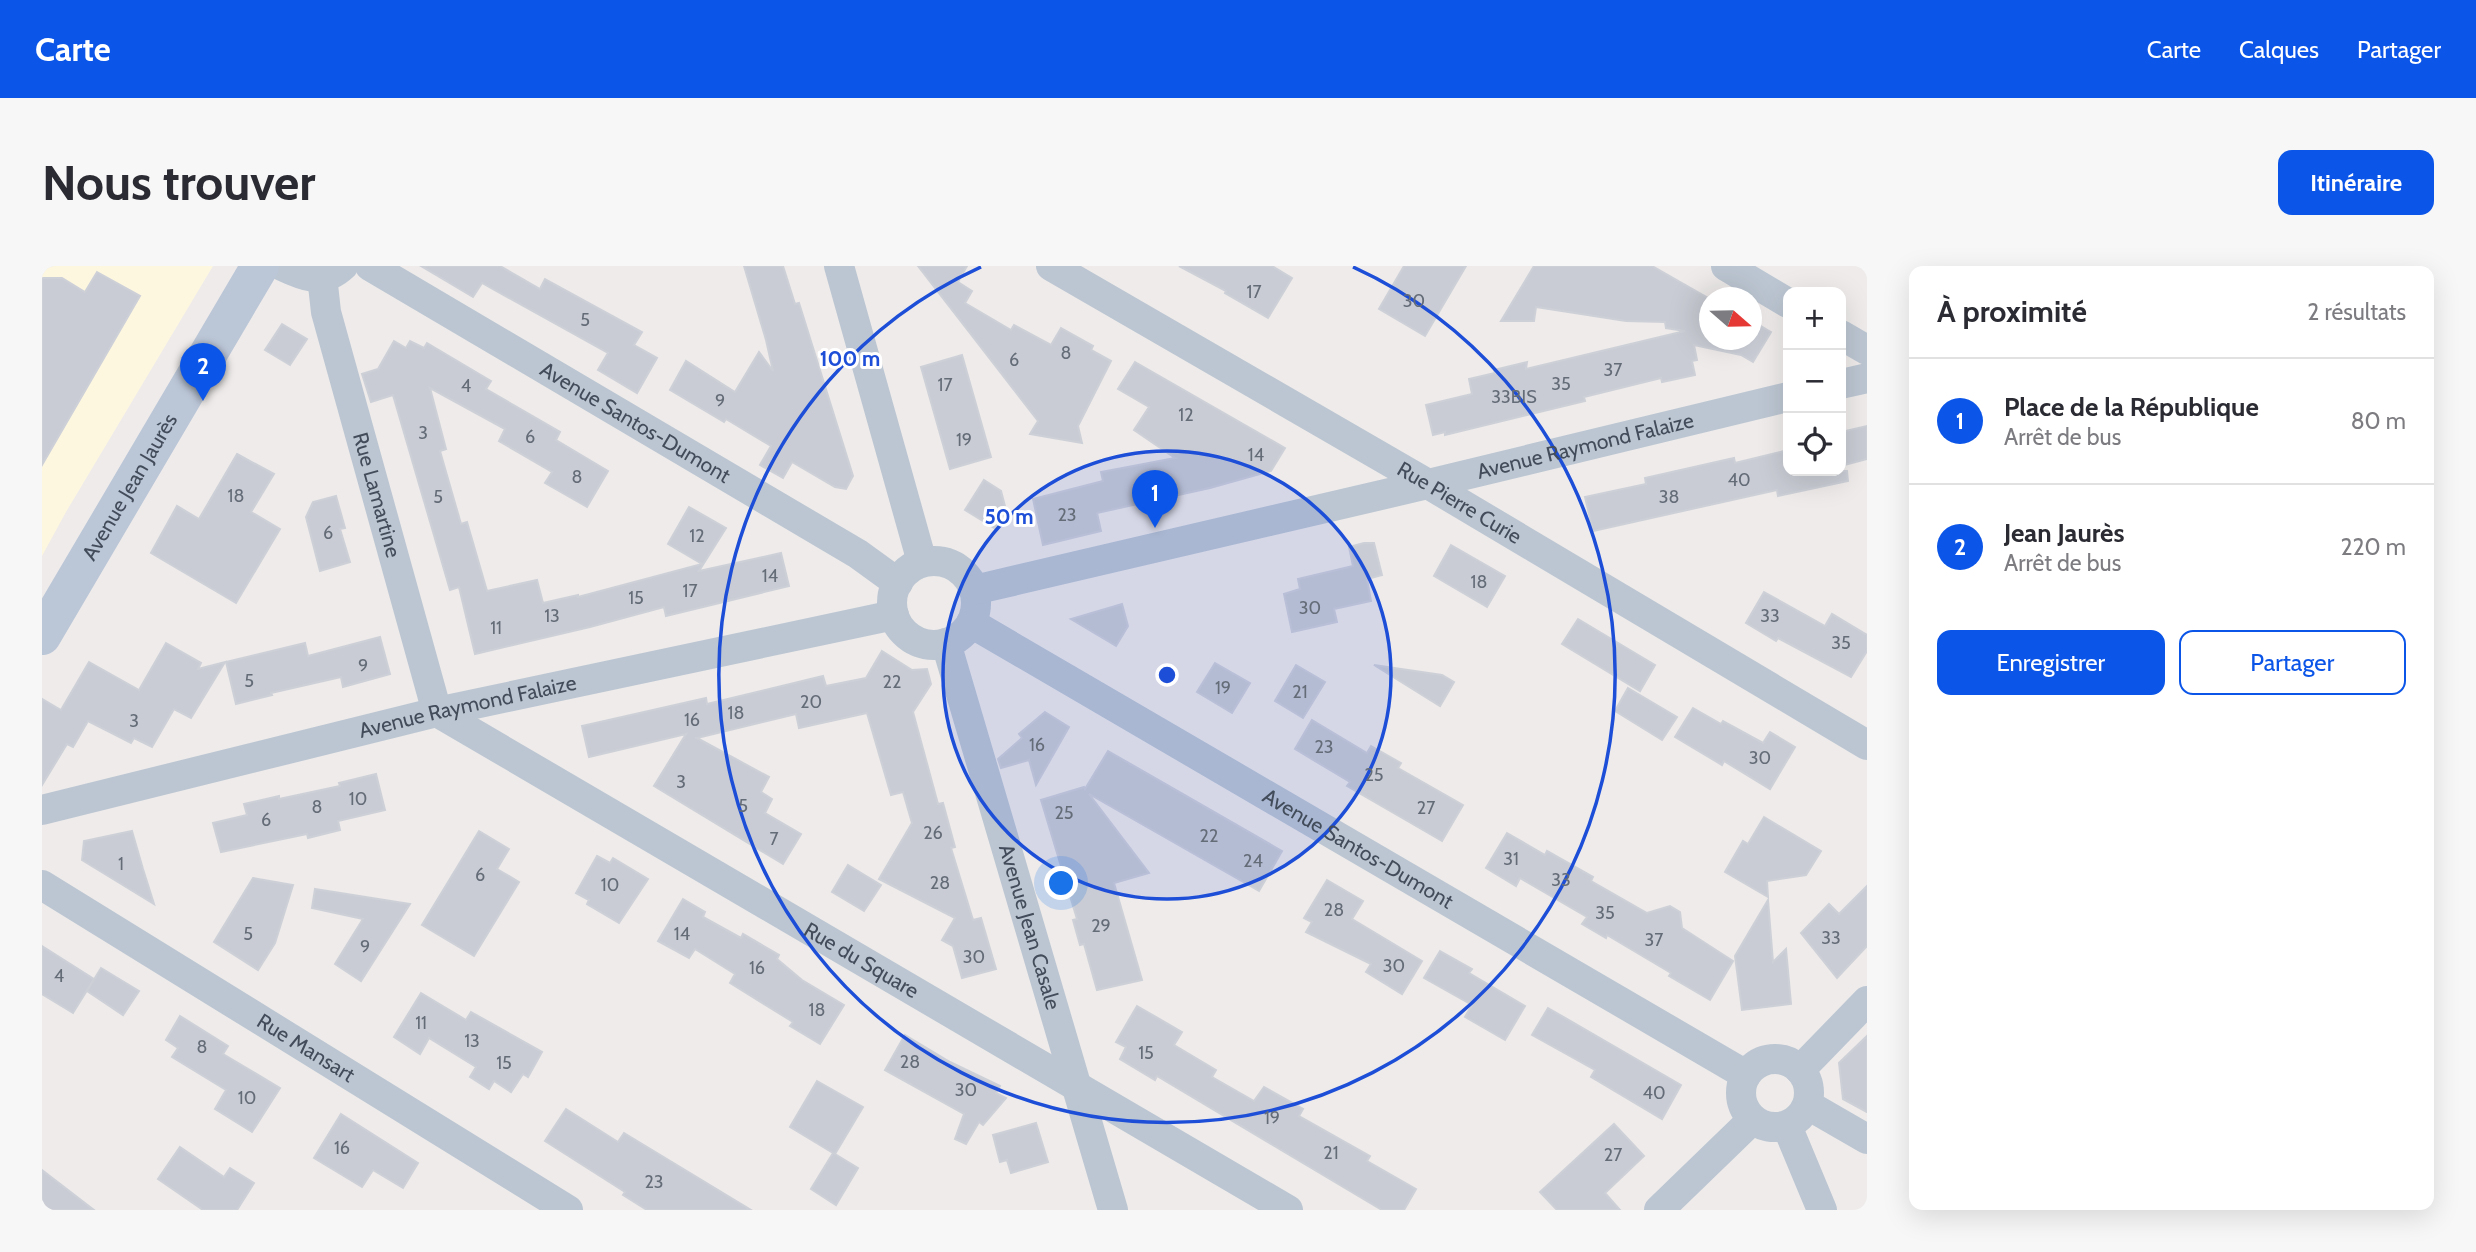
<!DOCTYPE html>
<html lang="fr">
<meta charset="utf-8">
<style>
:root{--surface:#fff;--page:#f7f7f7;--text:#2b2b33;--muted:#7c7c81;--line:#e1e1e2;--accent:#0b55e8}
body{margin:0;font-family:Cabin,sans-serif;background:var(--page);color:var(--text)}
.controls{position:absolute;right:21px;top:21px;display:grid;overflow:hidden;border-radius:14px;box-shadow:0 7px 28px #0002}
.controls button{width:63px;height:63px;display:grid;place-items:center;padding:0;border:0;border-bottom:2px solid var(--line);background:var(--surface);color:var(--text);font:35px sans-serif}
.compass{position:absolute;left:1657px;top:21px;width:63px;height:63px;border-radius:50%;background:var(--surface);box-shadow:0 7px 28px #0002;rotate:110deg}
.you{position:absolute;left:1020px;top:618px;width:24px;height:24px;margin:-18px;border:5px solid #fff;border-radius:50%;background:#1a73e8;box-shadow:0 0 0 10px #1a73e833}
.badge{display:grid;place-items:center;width:46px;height:46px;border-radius:50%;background:var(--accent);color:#fff;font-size:23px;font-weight:700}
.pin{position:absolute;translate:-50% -58px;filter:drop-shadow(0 2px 4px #0008)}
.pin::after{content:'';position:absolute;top:37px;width:24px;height:21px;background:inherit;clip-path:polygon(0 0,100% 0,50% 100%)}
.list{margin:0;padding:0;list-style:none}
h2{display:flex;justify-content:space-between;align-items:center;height:91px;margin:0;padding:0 28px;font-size:30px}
h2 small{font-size:23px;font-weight:400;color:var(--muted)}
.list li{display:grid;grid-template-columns:46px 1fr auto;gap:21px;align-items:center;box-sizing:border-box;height:126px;padding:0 28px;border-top:2px solid var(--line)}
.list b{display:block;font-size:26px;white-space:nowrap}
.list p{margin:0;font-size:23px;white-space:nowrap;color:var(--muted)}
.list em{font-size:23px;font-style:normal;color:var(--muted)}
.actions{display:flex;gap:14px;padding:21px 28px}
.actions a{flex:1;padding:16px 0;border:2px solid var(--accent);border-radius:14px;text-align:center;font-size:24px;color:var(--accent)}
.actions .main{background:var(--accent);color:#fff}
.icon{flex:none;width:38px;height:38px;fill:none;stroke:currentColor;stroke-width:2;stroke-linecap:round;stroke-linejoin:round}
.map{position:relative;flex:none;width:1825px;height:944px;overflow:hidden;border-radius:14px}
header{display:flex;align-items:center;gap:42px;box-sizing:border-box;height:98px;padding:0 35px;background:var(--accent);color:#fff}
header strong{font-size:33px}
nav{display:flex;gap:38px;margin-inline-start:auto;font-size:24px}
.intro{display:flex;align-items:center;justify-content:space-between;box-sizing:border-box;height:168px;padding:0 42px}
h1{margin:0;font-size:49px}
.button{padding:18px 32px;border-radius:14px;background:var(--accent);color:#fff;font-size:24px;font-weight:700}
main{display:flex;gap:42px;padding:0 42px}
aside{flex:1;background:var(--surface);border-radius:14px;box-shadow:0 7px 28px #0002}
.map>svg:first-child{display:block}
.commercial{fill:#fdf7e0}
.building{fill:#c9ccd4;stroke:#ced0d8;stroke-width:2}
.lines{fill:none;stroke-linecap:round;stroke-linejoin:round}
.street{stroke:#bcc6d2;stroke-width:30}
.secondary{stroke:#bbc6d7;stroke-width:38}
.ring{fill:none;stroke:#1d4ed8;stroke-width:3.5}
.labels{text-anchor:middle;stroke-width:6;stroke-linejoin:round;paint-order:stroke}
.number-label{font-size:18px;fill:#646c78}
.street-label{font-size:21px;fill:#424c5a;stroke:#fff}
.centre{fill:#1d4ed8;stroke:#fff;stroke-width:3.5}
.ring-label{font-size:21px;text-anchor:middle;font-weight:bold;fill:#1d4ed8;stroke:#fff;stroke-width:6;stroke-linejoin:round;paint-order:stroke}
</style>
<header>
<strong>Carte</strong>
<nav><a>Carte</a><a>Calques</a><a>Partager</a></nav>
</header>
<div class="intro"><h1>Nous trouver</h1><a class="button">Itinéraire</a></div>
<main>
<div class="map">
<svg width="1825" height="944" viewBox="0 0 1825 944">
<rect width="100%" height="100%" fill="#eeebea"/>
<path class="commercial" d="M0,0H171L24,246L0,290Z"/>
<g class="building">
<path d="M379,0H458L498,23L503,13L600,66L592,79L615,92L595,127L556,104L566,87L440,17L431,31Z"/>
<path d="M702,0H741L753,38L757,37L811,210L804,223L793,221L750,196L741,212L718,199L729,180L684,153L682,156L628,124L644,95L693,126L717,86L731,105L724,74Z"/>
<path d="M876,0H925L916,16L930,25L923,37L969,64L972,59L1009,79L1019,62L1051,80L1049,84L1069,95L1036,160L1040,177L988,168L996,155Z"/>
<path d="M1137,0H1230L1250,12L1226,52L1183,27L1184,25Z"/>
<path d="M1362,0H1424L1383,70L1337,43Z"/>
<path d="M1492,0H1610L1668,33V74H1710V55L1729,66L1711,96L1699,89L1652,79L1655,94L1650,95L1653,109L1620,116L1619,112L1542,131L1543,135L1403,169V166L1391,169L1384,139L1430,128L1427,113L1453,107L1452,104L1485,96L1484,103L1643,65L1624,62L1623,56L1584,55L1494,41L1492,55H1459Z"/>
<path d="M55,6L98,30L0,199V12H20L43,26Z"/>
<path d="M240,58L265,73L248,99L223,84Z"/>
<path d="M352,75L364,82L368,75L382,82L385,77L449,115L444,123L518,166L514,174L566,205L545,241L503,217L510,206L457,175L463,163L388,122L404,183L398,185L419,258L425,256L445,325L495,314L501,337L536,329V331L660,298L626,278L647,241L684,262L657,305L739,287L747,320L624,350L622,341L548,361L433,388L417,321L408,324L351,129L329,136L320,108L336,103Z"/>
<path d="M920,89L949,191L908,203L879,101Z"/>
<path d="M1093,96L1243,182L1229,205L1168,222L1055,247L1059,265L1001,279L991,233L1061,215L1059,206L1133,192L1092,164L1107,141L1076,123Z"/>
<path d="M1825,160V193L1799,200V166Z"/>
<path d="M1746,184V205H1805L1806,215L1736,230L1735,224L1551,265L1543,231L1604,218L1603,212L1692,192L1693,197Z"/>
<path d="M195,188L232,208L209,246L238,263L194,337L109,287L135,240L157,253Z"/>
<path d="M942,214L959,225L964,244L954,263L923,244Z"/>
<path d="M294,230L303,262L298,263L308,296L278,305L264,251L271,236Z"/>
<path d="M1322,277H1332L1340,309L1325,313L1329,335L1292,343L1295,356L1250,366L1242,328L1258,323L1256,313L1311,300L1307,281Z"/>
<path d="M1409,279L1463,310L1445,341L1392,310Z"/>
<path d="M1722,326L1783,360L1790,348L1825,369V385L1809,411L1736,372L1734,375L1704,357Z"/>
<path d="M1080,338L1086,360L1074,380L1029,353Z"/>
<path d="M1536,353L1613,399L1598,425L1520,378Z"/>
<path d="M338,371L348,408L301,421L299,411L229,427L230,429L194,438L184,396L263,377L266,390Z"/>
<path d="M124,377L159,397L156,403L183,396L149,452L132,443L110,481L92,472L89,477L46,455L31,481L25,478L0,519V433L19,444L47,396L97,424Z"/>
<path d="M840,385L870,404L885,403L889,418L871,446L896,538L901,537L913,581L909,582L931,654L939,652L954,703L920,712L911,680L900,674L913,652L837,613L870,557L861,526L849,529L825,447L757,462L754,448L655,472L727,511L719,526L730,533L723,547L759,568L741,598L612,520L644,468L547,491L540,460L664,432L665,438L781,410L784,420L824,412Z"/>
<path d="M1173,397L1208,417L1190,447L1155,426Z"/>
<path d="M1254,399L1283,416L1261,452L1233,435Z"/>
<path d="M1332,399L1400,409L1412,416L1398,440Z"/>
<path d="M1586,422L1635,451L1620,474L1573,445Z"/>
<path d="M1651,442L1679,458L1681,455L1721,477L1728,466L1753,481L1728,523L1682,495L1680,499L1633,471Z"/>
<path d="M1003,446L1027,461L994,519L987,494L959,502L956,493L980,472L977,468Z"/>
<path d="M1270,454L1325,487L1329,480L1359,497L1356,502L1421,539L1400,575L1305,520L1308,516L1253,483Z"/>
<path d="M1066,485L1240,585L1217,625L1047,528L1107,607L1072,617L1100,714L1055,724L1042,678L1038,679L1031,654L1035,653L999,534L1042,521L1043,523Z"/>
<path d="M334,508L343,544L296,555L298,564L266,572L265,568L179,586L171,557L205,549L202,538L237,530V533L298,520L297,517Z"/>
<path d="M1722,551L1779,585L1764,609L1725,615L1726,631L1683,606L1701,575L1706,578Z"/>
<path d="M90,565L101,603L112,638L40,594L42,575Z"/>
<path d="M437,565L467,583L455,603L477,616L432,690L380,659Z"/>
<path d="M1465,567L1503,589L1505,585L1551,611L1549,615L1605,647L1628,640L1638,646L1640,662L1691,695L1668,734L1627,710L1629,707L1565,669L1564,672L1540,658L1545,651L1478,612L1474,620L1444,602Z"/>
<path d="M555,590L568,597L571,592L606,613L577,657L545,638L547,634L534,627Z"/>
<path d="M806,599L839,619L822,645L790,626Z"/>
<path d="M211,612L251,619L233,677L216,704L172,676Z"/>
<path d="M1285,614L1321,635L1310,653L1380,695L1360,728L1324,706L1329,698L1264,666L1270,656L1262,652Z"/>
<path d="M1825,620V680L1795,712L1759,667L1787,638L1797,648Z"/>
<path d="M273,623L368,638L319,715L293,698L321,653L270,642Z"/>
<path d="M641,633L663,646L661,651L699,672L701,668L737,689L735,693L760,714L802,739L778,778L748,760L751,756L688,717L693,708L653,683L647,692L616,675Z"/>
<path d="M1726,634L1731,696L1744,683L1749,738L1700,744L1693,690Z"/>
<path d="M0,680L52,713L31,747L0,728Z"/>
<path d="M1398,685L1430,703L1427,707L1483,740L1463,774L1423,751L1430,739L1382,712Z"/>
<path d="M59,702L97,725L81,749L45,725Z"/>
<path d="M379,727L424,754L429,746L500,786L486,811L481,808L469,826L452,815L447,823L428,811L434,801L387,772L378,788L352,771Z"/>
<path d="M1095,740L1140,766L1132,779L1174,804L1170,811L1212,835L1222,821L1261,843L1257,850L1328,890L1325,895L1374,923L1362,944H1340L1115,810L1113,814L1078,793L1084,781L1074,776Z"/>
<path d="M1506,742L1639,819L1620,853L1549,811L1553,804L1490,769Z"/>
<path d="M138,750L186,780L181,788L238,822L210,866L173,843L184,824L130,791L136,782L124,774Z"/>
<path d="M863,769L908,796L958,820L954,827L964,832L941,859L937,856L924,878L913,873L922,848L843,804Z"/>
<path d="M1825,770V846L1801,833L1797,797Z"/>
<path d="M775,815L821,841L793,888L816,902L794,939L769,923L791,887L748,861Z"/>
<path d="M524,843L576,876L582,867L709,944H605L581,929L583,926L503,875Z"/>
<path d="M299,848L376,897L361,922L331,904L320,921L272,892Z"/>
<path d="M994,857L1006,896L969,907L965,894L958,896L951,869Z"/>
<path d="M1572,858L1602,890L1563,927L1578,944H1515L1498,926Z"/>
<path d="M138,881L182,911L188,902L212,917L195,944H161L116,913Z"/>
<path d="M0,904L52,944H0Z"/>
</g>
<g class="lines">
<g class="street">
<path d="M240,0C261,10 281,19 301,0"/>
<path id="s1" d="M328,0L816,288L856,317"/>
<path d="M797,0L880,296"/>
<path id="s2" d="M1009,0L1386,218L1825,479"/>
<path d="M1684,0L1746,37"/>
<path id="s3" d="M280,10L284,46L395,446L1246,944"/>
<path d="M1799,69L1825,84"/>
<path d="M1799,118L1825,112"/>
<circle cx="892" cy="337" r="42"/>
<path id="s4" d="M932,324L1386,218L1746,131"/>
<path id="s5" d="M929,357L1704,809"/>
<path id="s6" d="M904,377L1071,944"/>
<path id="s7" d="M0,544L395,446L852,349"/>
<path id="s8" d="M0,619L526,944"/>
<circle cx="1733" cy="827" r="34"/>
<path d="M1758,804L1825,735"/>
<path d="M1766,839L1825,873"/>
<path d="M1745,860L1780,944"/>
<path d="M1617,944L1710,854"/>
</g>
<path class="secondary" id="s9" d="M0,370L218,0"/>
</g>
<circle cx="1125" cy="409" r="224" fill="#1d4ed8" fill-opacity=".12"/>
<g class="ring">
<circle cx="1125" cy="409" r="224"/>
<path d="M1311 1A448 448 0 1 1 939 1"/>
</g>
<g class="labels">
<g class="number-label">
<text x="1212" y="32">17</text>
<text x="1372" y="41">30</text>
<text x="543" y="60">5</text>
<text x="1024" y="93">8</text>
<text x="972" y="100">6</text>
<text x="1571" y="110">37</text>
<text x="1519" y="124">35</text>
<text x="903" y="125">17</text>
<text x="424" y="126">4</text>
<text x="1472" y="137">33BIS</text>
<text x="678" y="141">9</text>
<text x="1144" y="155">12</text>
<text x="381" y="173">3</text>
<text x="488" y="177">6</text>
<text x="922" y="180">19</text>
<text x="1214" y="195">14</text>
<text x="535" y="217">8</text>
<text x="1697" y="220">40</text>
<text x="194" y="236">18</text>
<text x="396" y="237">5</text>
<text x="1627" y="237">38</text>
<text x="1025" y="255">23</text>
<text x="286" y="273">6</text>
<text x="655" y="276">12</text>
<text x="728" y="316">14</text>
<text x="1437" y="322">18</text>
<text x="648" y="331">17</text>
<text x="594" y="338">15</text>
<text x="1268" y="348">30</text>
<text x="510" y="356">13</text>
<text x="1728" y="356">33</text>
<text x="454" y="368">11</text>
<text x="1799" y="383">35</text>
<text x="321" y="406">9</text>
<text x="207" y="421">5</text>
<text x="850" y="422">22</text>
<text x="1181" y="428">19</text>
<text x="1258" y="432">21</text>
<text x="769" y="442">20</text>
<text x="694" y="453">18</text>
<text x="650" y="460">16</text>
<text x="92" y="461">3</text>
<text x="995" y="485">16</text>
<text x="1282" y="487">23</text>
<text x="1718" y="498">30</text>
<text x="1332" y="515">25</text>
<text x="639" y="522">3</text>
<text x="316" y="539">10</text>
<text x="701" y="546">5</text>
<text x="275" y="547">8</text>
<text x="1384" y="548">27</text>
<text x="1022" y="553">25</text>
<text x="224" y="560">6</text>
<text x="891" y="573">26</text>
<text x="1167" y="576">22</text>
<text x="732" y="579">7</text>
<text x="1469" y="599">31</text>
<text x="1211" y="601">24</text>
<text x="79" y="604">1</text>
<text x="438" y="615">6</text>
<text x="1519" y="620">33</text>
<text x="898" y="623">28</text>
<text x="568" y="625">10</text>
<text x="1292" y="650">28</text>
<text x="1563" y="653">35</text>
<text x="1059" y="666">29</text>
<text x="206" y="674">5</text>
<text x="640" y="674">14</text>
<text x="1789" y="678">33</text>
<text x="1612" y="680">37</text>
<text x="323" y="687">9</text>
<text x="932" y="697">30</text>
<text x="1352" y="706">30</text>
<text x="715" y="708">16</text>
<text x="17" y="716">4</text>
<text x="775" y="750">18</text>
<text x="379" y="763">11</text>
<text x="430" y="781">13</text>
<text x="160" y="787">8</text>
<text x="1104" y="793">15</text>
<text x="868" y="802">28</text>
<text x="462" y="803">15</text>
<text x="924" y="830">30</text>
<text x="1612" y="833">40</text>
<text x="205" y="838">10</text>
<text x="1230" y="858">19</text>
<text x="300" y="888">16</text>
<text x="1289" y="893">21</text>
<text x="1571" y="895">27</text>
<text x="612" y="922">23</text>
</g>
<g class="street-label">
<text dy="7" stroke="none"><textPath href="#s1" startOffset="308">Avenue Santos-Dumont</textPath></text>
<text dy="7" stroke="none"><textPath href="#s4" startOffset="628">Avenue Raymond Falaize</textPath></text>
<text dy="7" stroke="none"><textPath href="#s9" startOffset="173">Avenue Jean Jaurès</textPath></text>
<text dy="7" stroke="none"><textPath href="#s3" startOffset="226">Rue Lamartine</textPath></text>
<text dy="7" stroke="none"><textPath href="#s2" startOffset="472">Rue Pierre Curie</textPath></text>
<text dy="7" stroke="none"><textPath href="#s7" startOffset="438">Avenue Raymond Falaize</textPath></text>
<text dy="7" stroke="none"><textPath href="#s5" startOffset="448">Avenue Santos-Dumont</textPath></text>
<text dy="7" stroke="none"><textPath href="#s6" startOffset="296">Avenue Jean Casale</textPath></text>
<text dy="7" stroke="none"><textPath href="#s3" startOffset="943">Rue du Square</textPath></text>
<text dy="7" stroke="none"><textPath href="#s8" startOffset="310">Rue Mansart</textPath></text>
</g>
</g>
<circle cx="1125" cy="409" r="10" class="centre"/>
<g class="ring-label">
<text x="808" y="100">100 m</text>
<text x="967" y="258">50 m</text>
</g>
</svg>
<div class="controls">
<button>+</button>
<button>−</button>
<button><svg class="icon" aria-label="locate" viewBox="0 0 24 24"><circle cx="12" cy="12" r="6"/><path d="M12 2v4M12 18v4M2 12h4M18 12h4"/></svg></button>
</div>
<svg class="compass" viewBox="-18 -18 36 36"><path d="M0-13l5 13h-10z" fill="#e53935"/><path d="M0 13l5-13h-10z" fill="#7c7c81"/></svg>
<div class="you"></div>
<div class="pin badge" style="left:1113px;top:262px">1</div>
<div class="pin badge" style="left:161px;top:135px">2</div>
</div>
<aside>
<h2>À proximité<small>2 résultats</small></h2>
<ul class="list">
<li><span class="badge">1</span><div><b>Place de la République</b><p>Arrêt de bus</p></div><em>80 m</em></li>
<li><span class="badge">2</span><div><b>Jean Jaurès</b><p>Arrêt de bus</p></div><em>220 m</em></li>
</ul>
<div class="actions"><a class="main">Enregistrer</a><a>Partager</a></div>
</aside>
</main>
